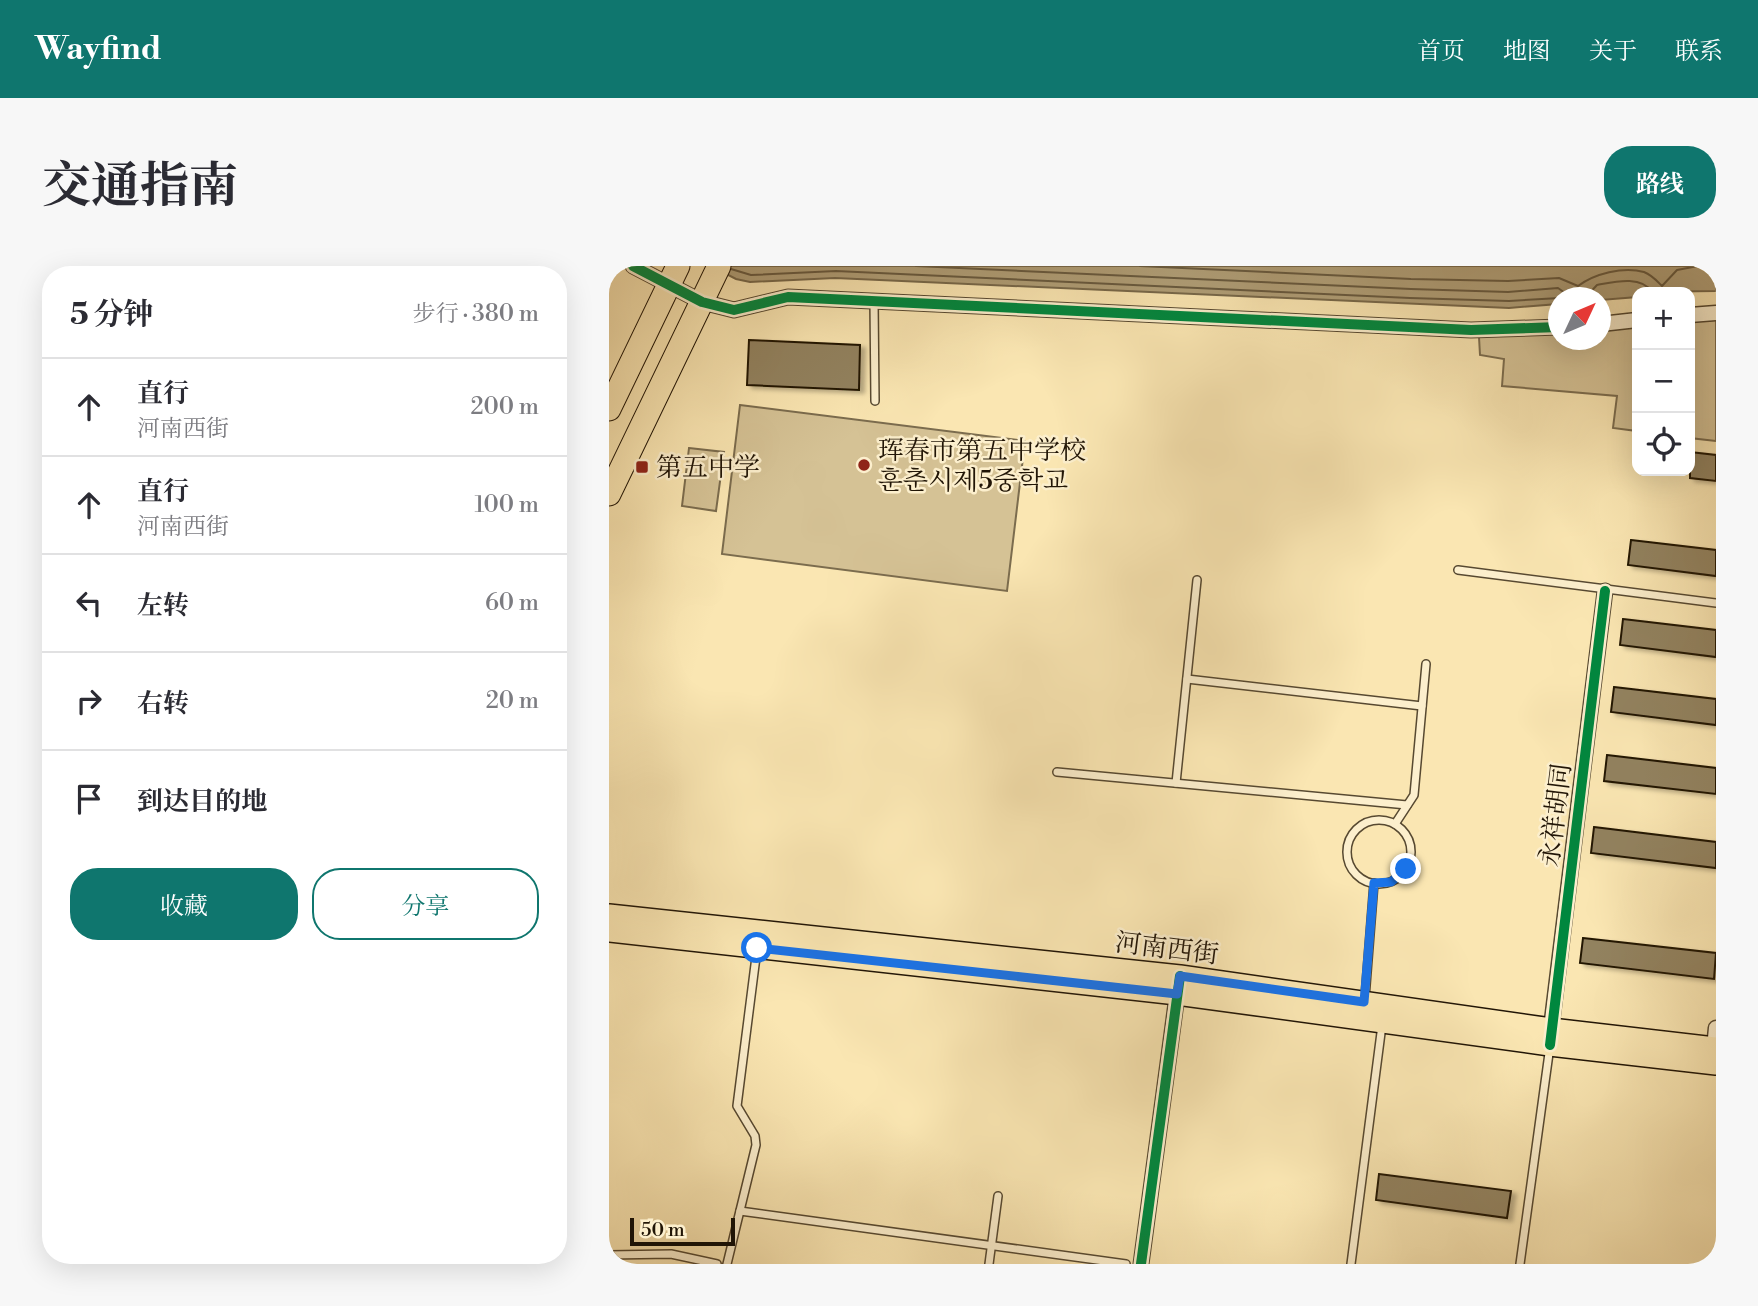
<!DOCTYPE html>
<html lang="zh">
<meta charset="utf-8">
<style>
:root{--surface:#fff;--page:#f7f7f7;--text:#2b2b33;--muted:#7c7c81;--line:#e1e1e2;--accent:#0f766e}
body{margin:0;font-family:"Libre Bodoni","Noto Serif SC","Noto Serif KR",serif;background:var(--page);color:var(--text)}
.controls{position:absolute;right:21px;top:21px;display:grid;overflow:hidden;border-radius:14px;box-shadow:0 7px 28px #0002}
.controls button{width:63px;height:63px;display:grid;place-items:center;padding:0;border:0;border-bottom:2px solid var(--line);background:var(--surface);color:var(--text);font:35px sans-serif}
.compass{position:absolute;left:939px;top:21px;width:63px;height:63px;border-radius:50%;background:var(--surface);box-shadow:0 7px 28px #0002;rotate:46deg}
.scale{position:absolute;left:21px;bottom:18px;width:105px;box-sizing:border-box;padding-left:7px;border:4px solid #211506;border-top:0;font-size:19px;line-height:24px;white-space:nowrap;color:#211506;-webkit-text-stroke:5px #fcefcd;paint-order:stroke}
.stop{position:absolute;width:21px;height:21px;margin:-16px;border:5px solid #1a73e8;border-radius:50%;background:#fff}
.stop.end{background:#1a73e8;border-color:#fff;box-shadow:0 2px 7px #0008}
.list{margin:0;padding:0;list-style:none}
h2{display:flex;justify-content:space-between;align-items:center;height:91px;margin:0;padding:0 28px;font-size:30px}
h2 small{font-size:23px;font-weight:400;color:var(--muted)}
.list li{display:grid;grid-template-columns:46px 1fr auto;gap:21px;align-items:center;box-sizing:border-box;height:98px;padding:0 28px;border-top:2px solid var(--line)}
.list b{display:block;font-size:26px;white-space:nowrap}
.list p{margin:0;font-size:23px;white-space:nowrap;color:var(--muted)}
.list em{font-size:23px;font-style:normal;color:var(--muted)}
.actions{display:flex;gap:14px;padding:21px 28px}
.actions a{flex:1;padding:16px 0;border:2px solid var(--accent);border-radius:28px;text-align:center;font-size:24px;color:var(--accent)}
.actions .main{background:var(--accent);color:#fff}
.icon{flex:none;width:38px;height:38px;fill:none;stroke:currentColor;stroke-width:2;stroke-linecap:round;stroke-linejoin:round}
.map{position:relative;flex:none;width:1107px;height:998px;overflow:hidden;border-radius:28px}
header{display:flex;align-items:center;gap:42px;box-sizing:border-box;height:98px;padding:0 35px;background:var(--accent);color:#fff}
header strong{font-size:33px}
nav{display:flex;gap:38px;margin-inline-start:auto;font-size:24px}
.intro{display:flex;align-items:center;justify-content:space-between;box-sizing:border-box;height:168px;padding:0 42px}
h1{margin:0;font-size:49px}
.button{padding:18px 32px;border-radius:28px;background:var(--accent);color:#fff;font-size:24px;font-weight:700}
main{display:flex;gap:42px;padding:0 42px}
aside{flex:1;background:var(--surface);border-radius:28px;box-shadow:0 7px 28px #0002}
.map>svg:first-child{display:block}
.green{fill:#d5c295;stroke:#7b6c4e;stroke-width:2}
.water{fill:#b09f78;stroke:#77684a;stroke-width:2}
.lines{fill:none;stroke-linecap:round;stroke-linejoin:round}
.shore{stroke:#685a3f;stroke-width:2}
.building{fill:#92825f;stroke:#211506;stroke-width:2;filter:url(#shadow)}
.service-casing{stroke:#574931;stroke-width:10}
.minor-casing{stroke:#574931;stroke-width:17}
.primary-casing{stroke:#211506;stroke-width:24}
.trunk-casing{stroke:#211506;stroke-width:25}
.service{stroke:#fcefcd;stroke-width:7}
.minor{stroke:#fcefcd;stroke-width:14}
.primary{stroke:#fae6b2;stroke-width:21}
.trunk{stroke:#fae6b2;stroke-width:23}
.cycleway-casing{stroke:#fcefcd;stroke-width:15}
.cycleway{stroke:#00873e;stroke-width:10}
.route{stroke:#1a73e8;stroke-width:9}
.poi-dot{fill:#8f2418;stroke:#fcefcd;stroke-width:2.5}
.labels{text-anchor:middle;stroke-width:5;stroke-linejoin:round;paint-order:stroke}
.poi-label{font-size:26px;fill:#211506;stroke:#fcefcd;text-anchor:start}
.street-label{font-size:26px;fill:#211506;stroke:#fcefcd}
</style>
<header>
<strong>Wayfind</strong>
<nav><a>首页</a><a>地图</a><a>关于</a><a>联系</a></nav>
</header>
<div class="intro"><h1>交通指南</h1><a class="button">路线</a></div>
<main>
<aside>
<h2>5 分钟<small>步行 · 380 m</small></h2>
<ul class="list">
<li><svg class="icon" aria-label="ahead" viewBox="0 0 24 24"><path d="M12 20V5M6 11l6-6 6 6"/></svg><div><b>直行</b><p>河南西街</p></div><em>200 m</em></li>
<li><svg class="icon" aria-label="ahead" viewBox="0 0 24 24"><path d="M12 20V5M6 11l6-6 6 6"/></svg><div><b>直行</b><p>河南西街</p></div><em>100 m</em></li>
<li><svg class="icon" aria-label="left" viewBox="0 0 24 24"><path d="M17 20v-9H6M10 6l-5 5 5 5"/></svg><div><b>左转</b></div><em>60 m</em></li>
<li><svg class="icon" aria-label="right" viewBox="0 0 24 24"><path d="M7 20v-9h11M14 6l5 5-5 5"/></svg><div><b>右转</b></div><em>20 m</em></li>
<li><svg class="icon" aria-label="arrive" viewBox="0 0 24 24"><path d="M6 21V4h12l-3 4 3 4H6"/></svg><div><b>到达目的地</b></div></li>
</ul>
<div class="actions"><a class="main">收藏</a><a>分享</a></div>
</aside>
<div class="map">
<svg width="1107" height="998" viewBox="0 0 1107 998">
<defs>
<filter id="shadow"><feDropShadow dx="5" dy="3" stdDeviation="2" flood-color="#0004"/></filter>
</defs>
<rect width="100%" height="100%" fill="#fae6b2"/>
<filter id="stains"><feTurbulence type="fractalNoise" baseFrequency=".00286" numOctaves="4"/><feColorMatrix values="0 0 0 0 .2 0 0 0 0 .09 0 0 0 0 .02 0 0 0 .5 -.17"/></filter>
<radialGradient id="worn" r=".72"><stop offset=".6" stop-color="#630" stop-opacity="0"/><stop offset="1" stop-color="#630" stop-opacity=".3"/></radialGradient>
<g class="green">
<path d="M1107,53V175L1081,172V56Z"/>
<path d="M1028,61V165L1004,162L1008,130L893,120L895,93L871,89L870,71L949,67L950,74H992V64Z"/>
<path d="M131,139L416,175L398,325L113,288Z"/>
<path d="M80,182L115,186L107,245L73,240Z"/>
</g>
<path class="water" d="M102,0H1107V25L1028,26V31L992,34V32H950L949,38L900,42L226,12L141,16L127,13Z"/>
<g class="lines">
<g class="shore">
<path d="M307,0L802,23L899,26L949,22L963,32"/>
<path d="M531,0L802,13L899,15L950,12L969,20C985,8 1014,0 1035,6C1043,9 1048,15 1053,20L1068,4L1089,0"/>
<path d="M122,3L142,9L227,5L801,32L900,35L951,32"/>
<path d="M976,32L988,19C1005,16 1032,9 1043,26"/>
</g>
</g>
<g class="building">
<path d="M140,74L251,79L250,124L138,119Z"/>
<path d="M1081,186L1107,189V215L1081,212Z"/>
<path d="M1022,274L1107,284V310L1019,299Z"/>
<path d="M1014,353L1107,364V391L1011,379Z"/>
<path d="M1005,421L1107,433V459L1002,446Z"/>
<path d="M998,489L1107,502V528L995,515Z"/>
<path d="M985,561L1107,576V602L982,587Z"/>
<path d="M974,672L1107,687L1105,713L971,697Z"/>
<path d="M770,908L902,925L898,952L767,934Z"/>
</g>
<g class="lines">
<defs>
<g id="service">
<path d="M265,35L266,135"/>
<path d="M849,304L1107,337"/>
<path d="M578,413L813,440"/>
<path d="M448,506L798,539"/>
<path d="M567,517L588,314"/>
<circle cx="770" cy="586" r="32"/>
<path d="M786,558L805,529L817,398"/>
<path d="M756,732L765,617"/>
<path d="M131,945L517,998"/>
<path d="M0,989L62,988L108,998"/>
<path d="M118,998L147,879L146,870L128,840L148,683"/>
<path d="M380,998L389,930"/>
<path d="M742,998L773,759"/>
<path d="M911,998L941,780"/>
</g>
<g id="minor">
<path d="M24,0L93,36L125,44L179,31L862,64L950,61"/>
<path d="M1081,49L1107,47"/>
<path d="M992,58L1028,54"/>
<path d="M941,771L996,325"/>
<path d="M1105,782L1107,762"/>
<path d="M532,998L569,722"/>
</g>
<g id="primary">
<path d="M0,649L571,710L942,763L1107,782"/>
<path d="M0,665L568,728L941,779L1107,798"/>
</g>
<g id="trunk">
<path d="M0,143L69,0"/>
<path d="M0,228L110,0"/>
</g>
</defs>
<use href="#service" class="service-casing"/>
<use href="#minor" class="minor-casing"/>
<use href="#primary" class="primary-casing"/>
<use href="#trunk" class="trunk-casing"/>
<use href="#service" class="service"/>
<use href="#minor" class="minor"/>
<use href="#primary" class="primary"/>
<use href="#trunk" class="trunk"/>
<defs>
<g id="cycleway">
<path d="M24,0L93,36L125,44L179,31L862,64L950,61"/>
<path d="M941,779L996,325"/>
<path d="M532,998L571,710"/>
</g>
</defs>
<use href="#cycleway" class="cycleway-casing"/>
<use href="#cycleway" class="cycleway"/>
</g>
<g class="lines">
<path class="route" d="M148,682L568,728L571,710L755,736L765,617L782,616L797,603"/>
</g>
<g class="poi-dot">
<circle cx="255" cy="199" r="7"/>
<rect x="26" y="194" width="14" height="14" rx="3.5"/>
</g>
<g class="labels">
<g class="poi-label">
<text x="269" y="193">珲春市第五中学校<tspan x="269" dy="30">훈춘시제5중학교</tspan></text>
<text x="47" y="210">第五中学</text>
</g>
<g class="street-label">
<text transform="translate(946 549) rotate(-83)" y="9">永祥胡同</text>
<text transform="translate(558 682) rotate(7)" y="9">河南西街</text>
</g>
</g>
<rect width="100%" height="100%" filter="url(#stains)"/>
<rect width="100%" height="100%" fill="url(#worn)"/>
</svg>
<div class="controls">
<button>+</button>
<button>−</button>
<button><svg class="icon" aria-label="locate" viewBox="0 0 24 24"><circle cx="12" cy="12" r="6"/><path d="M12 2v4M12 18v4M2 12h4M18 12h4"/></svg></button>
</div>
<svg class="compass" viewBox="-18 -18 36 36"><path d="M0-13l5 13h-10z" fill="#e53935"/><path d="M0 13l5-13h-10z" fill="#7c7c81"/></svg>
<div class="scale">50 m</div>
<div class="stop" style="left:148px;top:682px"></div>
<div class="stop end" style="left:797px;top:603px"></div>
</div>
</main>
